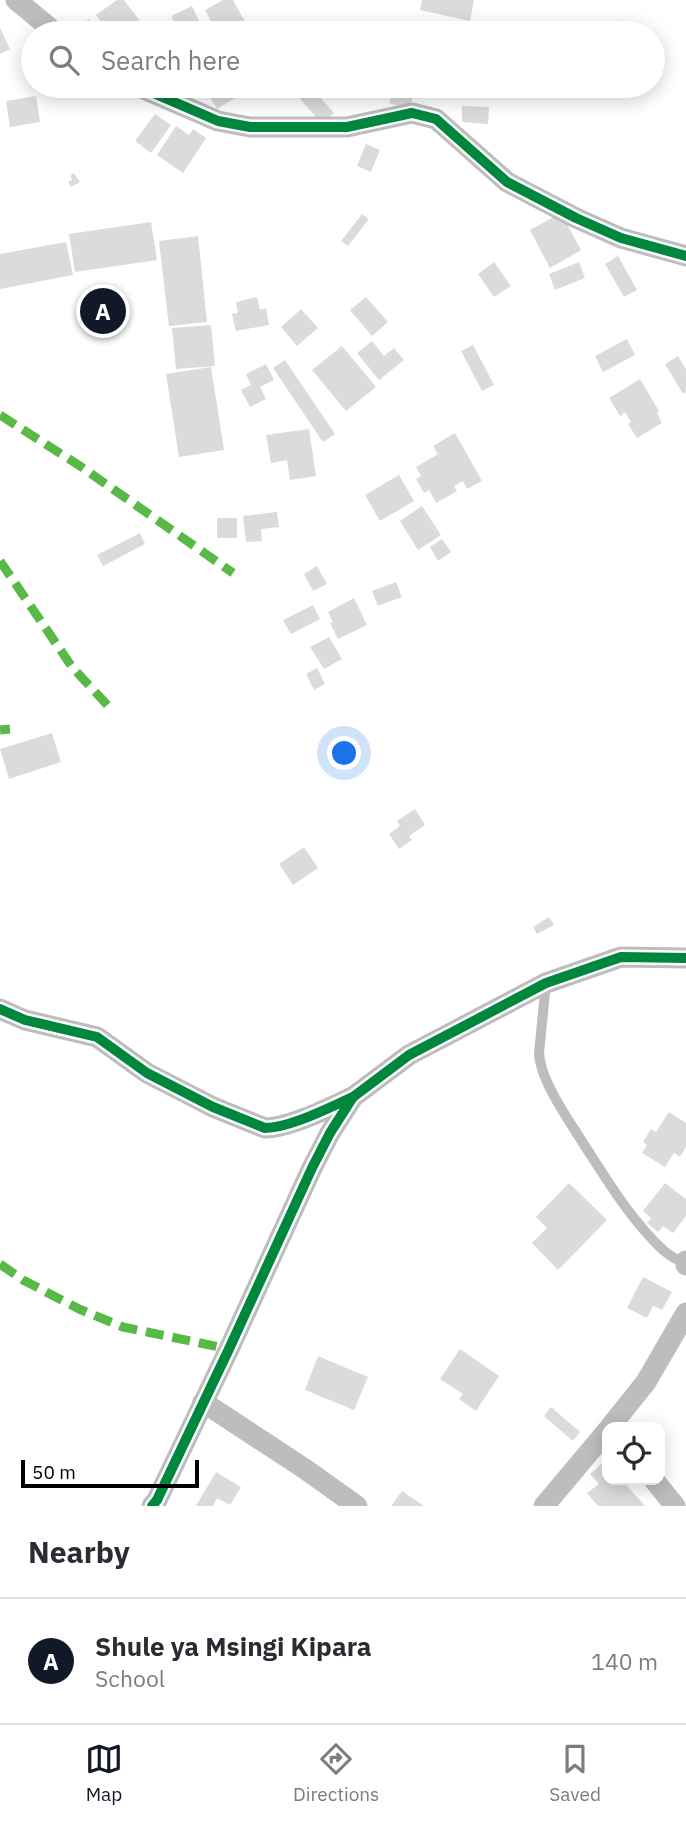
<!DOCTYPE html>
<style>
:root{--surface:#fff;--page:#f2f2f3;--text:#2b2b33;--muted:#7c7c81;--line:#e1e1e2;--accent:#111827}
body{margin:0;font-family:"IBM Plex Sans",sans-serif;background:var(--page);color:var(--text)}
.controls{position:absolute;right:21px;bottom:21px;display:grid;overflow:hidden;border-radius:14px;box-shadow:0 4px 18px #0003}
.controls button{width:63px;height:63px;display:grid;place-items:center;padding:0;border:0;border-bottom:2px solid var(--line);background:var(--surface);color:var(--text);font:35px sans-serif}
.scale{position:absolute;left:21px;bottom:18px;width:178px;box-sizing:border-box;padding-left:7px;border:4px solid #000;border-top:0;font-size:19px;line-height:24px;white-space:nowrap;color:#000;-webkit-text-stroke:5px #fff;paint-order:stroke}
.you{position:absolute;left:345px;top:754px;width:24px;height:24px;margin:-18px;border:5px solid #fff;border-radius:50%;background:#1a73e8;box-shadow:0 0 0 10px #1a73e833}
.badge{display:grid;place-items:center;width:46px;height:46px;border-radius:50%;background:var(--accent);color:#fff;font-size:23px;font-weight:700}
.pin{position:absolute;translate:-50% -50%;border:4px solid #fff;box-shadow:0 2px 7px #0006}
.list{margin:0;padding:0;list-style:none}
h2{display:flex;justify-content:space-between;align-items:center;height:91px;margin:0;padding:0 28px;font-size:30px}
h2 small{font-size:23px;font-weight:400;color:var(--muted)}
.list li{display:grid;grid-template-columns:46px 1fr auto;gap:21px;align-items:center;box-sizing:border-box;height:126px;padding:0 28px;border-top:2px solid var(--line)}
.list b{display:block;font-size:26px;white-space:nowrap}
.list p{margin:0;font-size:23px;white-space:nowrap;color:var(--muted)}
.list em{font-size:23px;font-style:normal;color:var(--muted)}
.icon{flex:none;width:38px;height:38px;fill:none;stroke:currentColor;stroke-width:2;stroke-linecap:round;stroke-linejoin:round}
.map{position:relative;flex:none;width:686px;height:1506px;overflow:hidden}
.search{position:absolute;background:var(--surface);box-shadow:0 4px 18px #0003;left:21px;right:21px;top:21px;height:77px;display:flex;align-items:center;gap:18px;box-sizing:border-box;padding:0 24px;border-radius:38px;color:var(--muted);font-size:26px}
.sheet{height:217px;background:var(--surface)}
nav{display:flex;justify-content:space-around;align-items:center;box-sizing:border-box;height:98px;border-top:2px solid var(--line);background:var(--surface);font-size:19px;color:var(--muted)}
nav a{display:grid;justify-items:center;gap:4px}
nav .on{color:var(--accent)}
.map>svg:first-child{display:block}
.building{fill:#dbdbdb}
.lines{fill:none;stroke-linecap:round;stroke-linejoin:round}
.service{stroke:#bdbdbd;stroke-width:10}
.minor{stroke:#bdbdbd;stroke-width:21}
.quiet{stroke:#58b947;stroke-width:9;stroke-dasharray:18 9;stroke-linecap:butt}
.cycleway-casing{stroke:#fff;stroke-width:15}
.cycleway{stroke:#00873e;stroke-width:10}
</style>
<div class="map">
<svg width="686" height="1506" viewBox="0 0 686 1506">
<rect width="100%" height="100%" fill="#fff"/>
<g class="building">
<path d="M117,0H124L149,33H109L96,15Z"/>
<path d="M223,0H233L249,29L241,33H217L205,10Z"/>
<path d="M422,0H474L470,21L420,10Z"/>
<path d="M192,6L202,27L189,33H180L171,16Z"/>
<path d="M89,19L99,33H83L78,27Z"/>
<path d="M353,22L359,33H332Z"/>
<path d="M0,28L10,49L0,54Z"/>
<path d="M203,86H245L248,90L217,109Z"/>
<path d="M307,86H310L334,113L322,124L297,95Z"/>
<path d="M394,86H416L409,109L389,103Z"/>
<path d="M422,86H455L453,94Z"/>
<path d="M542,86H564L545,94Z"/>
<path d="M36,96L40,122L10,127L6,101Z"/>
<path d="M462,106L489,107L488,124L462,122Z"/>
<path d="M155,114L171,125L151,153L135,141Z"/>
<path d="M176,126L189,135L193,129L206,138L183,173L157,155Z"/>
<path d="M366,144L380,150L371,172L357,166Z"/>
<path d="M74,173L80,182L71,187L68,182L72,180L70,176Z"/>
<path d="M561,213L581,250L550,268L530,230Z"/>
<path d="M362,214L369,219L348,246L341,241Z"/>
<path d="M151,222L157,260L75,272L69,234Z"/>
<path d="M198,236L207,322L169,326L159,241Z"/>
<path d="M66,242L73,275L0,289V254Z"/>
<path d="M618,256L637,290L624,297L605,264Z"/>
<path d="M494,262L511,286L494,297L478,274Z"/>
<path d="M579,262L585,278L555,290L549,274Z"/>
<path d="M257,297L260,310L266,308L269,325L236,331L232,314L238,313L236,302Z"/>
<path d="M366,297L388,322L372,336L350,310Z"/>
<path d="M301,309L318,328L297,346L281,327Z"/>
<path d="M211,325L215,366L176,369L172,328Z"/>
<path d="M627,339L635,355L603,372L595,356Z"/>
<path d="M372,341L384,356L394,348L404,360L379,380L357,353Z"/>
<path d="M473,345L494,385L482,391L461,351Z"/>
<path d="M342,346L376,387L346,411L312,370Z"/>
<path d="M678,356L686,369V392L683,394L665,364Z"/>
<path d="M285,360L335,434L323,442L273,368Z"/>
<path d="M266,364L274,380L260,387L266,399L250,407L241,390L251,385L246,374Z"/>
<path d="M211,367L224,450L179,457L166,374Z"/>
<path d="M640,379L659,411L657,413L662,423L637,438L628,424L631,422L625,412L620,416L609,398Z"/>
<path d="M309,429L316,476L290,480L287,460L271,463L266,435Z"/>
<path d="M455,433L482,481L467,489L463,481L454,486L457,491L436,503L429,490L424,493L416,479L421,476L416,467L438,454L433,446Z"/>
<path d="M399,475L414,501L380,521L365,495Z"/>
<path d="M422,506L441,535L418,550L400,521Z"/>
<path d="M277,512L279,527L261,529L262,541L246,542L243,516Z"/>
<rect x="217" y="518" width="20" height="20"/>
<path d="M140,533L145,544L103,566L97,555Z"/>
<path d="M442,539L451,552L438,561L430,547Z"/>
<path d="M317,566L327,584L313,591L304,574Z"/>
<path d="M396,582L402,597L378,606L372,591Z"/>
<path d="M354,598L367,625L338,639L330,623L333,622L328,612Z"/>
<path d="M313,605L320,619L291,634L283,620Z"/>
<path d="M329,637L342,659L324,669L310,647Z"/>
<path d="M317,668L325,684L314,690L306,674Z"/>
<path d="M52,733L61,762L9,779L0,749Z"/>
<path d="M415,809L425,825L409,836L412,840L399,849L389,834L400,826L397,821Z"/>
<path d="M304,847L318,868L293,885L279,864Z"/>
<path d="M549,917L554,925L537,934L533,927Z"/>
<path d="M669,1112L686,1123V1147L680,1157L674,1153L665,1167L642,1153L647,1145L643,1142L651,1129L656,1132Z"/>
<path d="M569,1183L607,1220L558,1270L532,1243L547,1228L536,1217Z"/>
<path d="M665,1183L686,1199V1216L673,1233L663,1226L658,1232L647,1223L651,1218L643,1211Z"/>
<path d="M643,1277L672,1292L662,1310L653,1306L647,1318L627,1308Z"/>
<path d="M460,1349L499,1376L476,1411L459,1399L463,1394L440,1379Z"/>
<path d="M318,1356L368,1377L354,1410L305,1390Z"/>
<path d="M551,1407L580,1432L573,1441L544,1416Z"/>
<path d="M605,1461L607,1463V1480H622L645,1506H598L587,1493L599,1484L590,1474Z"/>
<path d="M216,1472L241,1487L230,1505L217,1498L213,1506H196Z"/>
<path d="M402,1491L424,1506H391Z"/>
</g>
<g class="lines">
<path class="service" d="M546,983L539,1053C540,1080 568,1119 583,1143C607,1180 630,1219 663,1250C670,1256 677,1260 686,1264"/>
<g class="minor">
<path d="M16,0L56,33"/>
<path d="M137,86L218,121L250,127H347L412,113L436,119L507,182L576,218L621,238L686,256"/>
<path d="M0,1009L25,1020L97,1037L147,1073L213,1107L265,1128C290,1128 330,1107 353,1097"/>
<path d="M686,1261V1265"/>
<path d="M203,1402L305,1469L357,1506"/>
<path d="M610,1427L646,1382L686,1313"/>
<path d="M654,1480L675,1506"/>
<path d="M152,1506L157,1500L229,1349L312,1168L330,1133L353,1097L409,1055L546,983L621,957L686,958"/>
<path d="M544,1506L607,1431"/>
</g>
<g class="quiet">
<path d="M0,415L80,466L233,573"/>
<path d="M0,561L72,667L112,710"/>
<path d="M0,730L10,729"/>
<path d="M0,1264L23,1280L79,1309L123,1327L229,1349"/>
</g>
<defs>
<g id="cycleway">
<path d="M137,86L218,121L250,127H347L412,113L436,119L507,182L576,218L621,238L686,256"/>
<path d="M0,1009L25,1020L97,1037L147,1073L213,1107L265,1128C290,1128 330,1107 353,1097"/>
<path d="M152,1506L157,1500L229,1349L312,1168L330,1133L353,1097L409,1055L546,983L621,957L686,958"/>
</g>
</defs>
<use href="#cycleway" class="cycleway-casing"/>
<use href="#cycleway" class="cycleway"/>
</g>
</svg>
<div class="controls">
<button><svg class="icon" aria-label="locate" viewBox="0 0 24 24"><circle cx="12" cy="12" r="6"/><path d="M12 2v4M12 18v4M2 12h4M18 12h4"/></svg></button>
</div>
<div class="scale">50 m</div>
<div class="you"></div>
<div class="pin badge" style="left:103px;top:311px">A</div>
<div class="search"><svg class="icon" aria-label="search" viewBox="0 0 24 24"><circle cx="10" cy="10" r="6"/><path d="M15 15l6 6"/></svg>Search here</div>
</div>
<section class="sheet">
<h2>Nearby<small></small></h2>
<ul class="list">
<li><span class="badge">A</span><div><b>Shule ya Msingi Kipara</b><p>School</p></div><em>140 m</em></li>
</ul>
</section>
<nav>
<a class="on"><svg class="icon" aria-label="map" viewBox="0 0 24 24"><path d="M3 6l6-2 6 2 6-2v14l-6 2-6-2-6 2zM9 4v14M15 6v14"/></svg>Map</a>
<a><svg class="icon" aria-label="directions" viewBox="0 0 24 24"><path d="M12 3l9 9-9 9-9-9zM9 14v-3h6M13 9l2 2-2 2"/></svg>Directions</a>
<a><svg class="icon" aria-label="saved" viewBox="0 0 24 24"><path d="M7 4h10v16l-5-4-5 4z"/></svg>Saved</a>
</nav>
